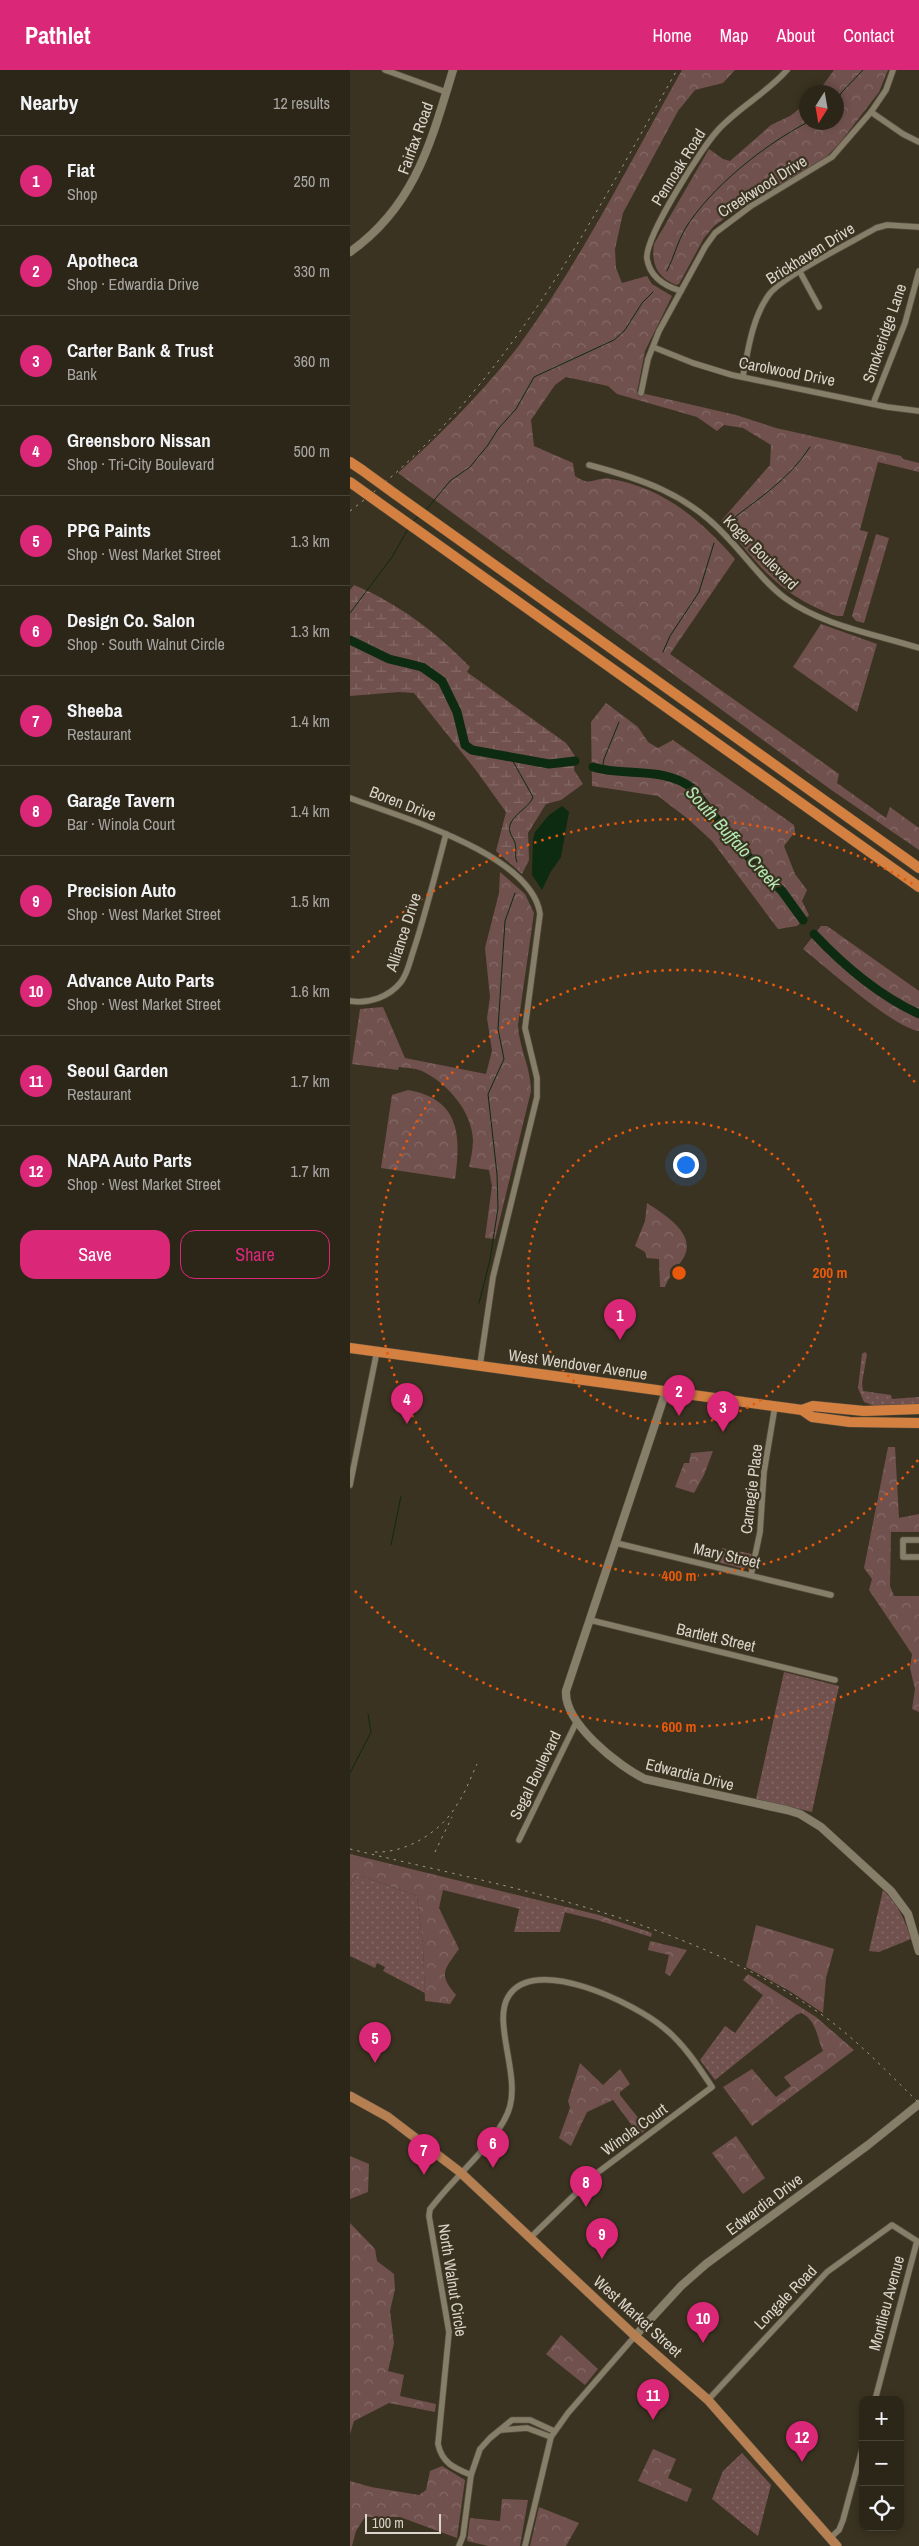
<!DOCTYPE html>
<meta charset="utf-8">
<style>
:root{--surface:#2c2619;--page:#342e22;--text:#f1f3f6;--muted:#a6a5a2;--line:#484338;--accent:#db2777}
body{margin:0;font-family:"Archivo Narrow",sans-serif;background:var(--page);color:var(--text)}
.controls{position:absolute;right:15px;bottom:15px;display:grid;overflow:hidden;border-radius:10px;box-shadow:0 2px 8px #0003}
.controls button{width:45px;height:45px;display:grid;place-items:center;padding:0;border:0;border-bottom:1px solid var(--line);background:var(--surface);color:var(--text);font:25px sans-serif}
.compass{position:absolute;left:449px;top:15px;width:45px;height:45px;border-radius:50%;background:var(--surface);box-shadow:0 2px 8px #0003;rotate:191deg}
.scale{position:absolute;left:15px;bottom:12px;width:76px;box-sizing:border-box;padding-left:5px;border:2px solid #dad4ca;border-top:0;font-size:14px;line-height:18px;white-space:nowrap;color:#dad4ca;-webkit-text-stroke:4px #3b3321;paint-order:stroke}
.you{position:absolute;left:335px;top:1094px;width:18px;height:18px;margin:-12px;border:4px solid #fff;border-radius:50%;background:#1a73e8;box-shadow:0 0 0 8px #1a73e833}
.badge{display:grid;place-items:center;width:32px;height:32px;border-radius:50%;background:var(--accent);color:#fff;font-size:16px;font-weight:700}
.pin{position:absolute;translate:-50% -41px;filter:drop-shadow(0 1px 2px #0008)}
.pin::after{content:'';position:absolute;top:26px;width:18px;height:15px;background:inherit;clip-path:polygon(0 0,100% 0,50% 100%)}
.list{margin:0;padding:0;list-style:none}
h2{display:flex;justify-content:space-between;align-items:center;height:65px;margin:0;padding:0 20px;font-size:21px}
h2 small{font-size:16px;font-weight:400;color:var(--muted)}
.list li{display:grid;grid-template-columns:32px 1fr auto;gap:15px;align-items:center;box-sizing:border-box;height:90px;padding:0 20px;border-top:1px solid var(--line)}
.list b{display:block;font-size:19px;white-space:nowrap}
.list p{margin:0;font-size:16px;white-space:nowrap;color:var(--muted)}
.list em{font-size:16px;font-style:normal;color:var(--muted)}
.actions{display:flex;gap:10px;padding:15px 20px}
.actions a{flex:1;padding:11px 0;border:1px solid var(--accent);border-radius:15px;text-align:center;font-size:18px;color:var(--accent)}
.actions .main{background:var(--accent);color:#fff}
.icon{flex:none;width:28px;height:28px;fill:none;stroke:currentColor;stroke-width:2;stroke-linecap:round;stroke-linejoin:round}
.map{position:relative;flex:none;width:569px;height:2476px;overflow:hidden}
header{display:flex;align-items:center;gap:30px;box-sizing:border-box;height:70px;padding:0 25px;background:var(--accent);color:#fff}
header strong{font-size:24px}
nav{display:flex;gap:28px;margin-inline-start:auto;font-size:18px}
main{display:flex}
aside{flex:1;background:var(--surface)}
.map>svg:first-child{display:block}
.grass{fill:url(#grass-dots)}
.forest{fill:url(#forest-crowns)}
.wetland{fill:url(#wetland-marsh)}
.water{fill:#0d2b10}
.lines{fill:none;stroke-linecap:round;stroke-linejoin:round}
.stream{stroke:#0d2b10;stroke-width:1}
.river{stroke:#0d2b10;stroke-width:9}
.street-casing{stroke:#564e3f;stroke-width:7}
.secondary-casing{stroke:#564e3f;stroke-width:9}
.primary-casing{stroke:#564e3f;stroke-width:10}
.highway-casing{stroke:#564e3f;stroke-width:11}
.street{stroke:#877e6a;stroke-width:5.5}
.secondary{stroke:#877e6a;stroke-width:8}
.primary{stroke:#b57f51;stroke-width:9}
.highway{stroke:#d38040;stroke-width:10}
.rail{stroke:#a0998c;stroke-width:1;stroke-dasharray:2.5 5;stroke-linecap:butt}
.highway-bridge-casing{stroke:#564e3f;stroke-width:11;stroke-linecap:butt}
.highway-bridge{stroke:#d38040;stroke-width:10}
.ring{fill:none;stroke:#e8590c;stroke-width:2.5;stroke-dasharray:2.5 5}
.labels{text-anchor:middle;stroke-width:4.5;stroke-linejoin:round;paint-order:stroke}
.street-label{font-size:16px;fill:#dad4ca;stroke:#3b3321}
.water-label{font-size:18px;font-style:italic;fill:#b2e8b3;stroke:#3b3321}
.centre{fill:#e8590c;stroke:#3b3321;stroke-width:2.5}
.ring-label{font-size:15px;text-anchor:middle;font-weight:bold;fill:#e8590c;stroke:#3b3321;stroke-width:4.5;stroke-linejoin:round;paint-order:stroke}
</style>
<header>
<strong>Pathlet</strong>
<nav><a>Home</a><a>Map</a><a>About</a><a>Contact</a></nav>
</header>
<main>
<aside>
<h2>Nearby<small>12 results</small></h2>
<ul class="list">
<li><span class="badge">1</span><div><b>Fiat</b><p>Shop</p></div><em>250 m</em></li>
<li><span class="badge">2</span><div><b>Apotheca</b><p>Shop · Edwardia Drive</p></div><em>330 m</em></li>
<li><span class="badge">3</span><div><b>Carter Bank &amp; Trust</b><p>Bank</p></div><em>360 m</em></li>
<li><span class="badge">4</span><div><b>Greensboro Nissan</b><p>Shop · Tri-City Boulevard</p></div><em>500 m</em></li>
<li><span class="badge">5</span><div><b>PPG Paints</b><p>Shop · West Market Street</p></div><em>1.3 km</em></li>
<li><span class="badge">6</span><div><b>Design Co. Salon</b><p>Shop · South Walnut Circle</p></div><em>1.3 km</em></li>
<li><span class="badge">7</span><div><b>Sheeba</b><p>Restaurant</p></div><em>1.4 km</em></li>
<li><span class="badge">8</span><div><b>Garage Tavern</b><p>Bar · Winola Court</p></div><em>1.4 km</em></li>
<li><span class="badge">9</span><div><b>Precision Auto</b><p>Shop · West Market Street</p></div><em>1.5 km</em></li>
<li><span class="badge">10</span><div><b>Advance Auto Parts</b><p>Shop · West Market Street</p></div><em>1.6 km</em></li>
<li><span class="badge">11</span><div><b>Seoul Garden</b><p>Restaurant</p></div><em>1.7 km</em></li>
<li><span class="badge">12</span><div><b>NAPA Auto Parts</b><p>Shop · West Market Street</p></div><em>1.7 km</em></li>
</ul>
<div class="actions"><a class="main">Save</a><a>Share</a></div>
</aside>
<div class="map">
<svg width="569" height="2476" viewBox="0 0 569 2476">
<defs>
<pattern id="grass-dots" width="8" height="8" patternUnits="userSpaceOnUse" patternTransform="scale(1.25)"><rect width="8" height="8" fill="#70514e"/><path d="M2 2h.1M6 6h.1" fill="none" stroke="#846966" stroke-width="1.8" stroke-linecap="round"/></pattern>
<pattern id="forest-crowns" width="20" height="18" patternUnits="userSpaceOnUse" patternTransform="scale(1.25)"><rect width="20" height="18" fill="#70514e"/><path d="M2 6a3 3 0 1 1 6 0M12 15a3 3 0 1 1 6 0" fill="none" stroke="#846966"/></pattern>
<pattern id="wetland-marsh" width="20" height="14" patternUnits="userSpaceOnUse" patternTransform="scale(1.25)"><rect width="20" height="14" fill="#70514e"/><path d="M1 5h8M5 5V1M11 12h8M15 12V8" fill="none" stroke="#846966"/></pattern>
</defs>
<rect width="100%" height="100%" fill="#3b3321"/>
<g class="grass">
<path d="M515,1282L517,1284L512,1313L513,1321L541,1325L542,1329L569,1327V1335L525,1336L514,1332L508,1318L512,1284Z"/>
<path d="M372,1478L402,1484L397,1497L394,1499L368,1492Z"/>
<path d="M434,1602L489,1616L462,1742L406,1729Z"/>
<path d="M6,1804L67,1826L73,1876L75,1923L33,1901L35,1897L27,1893L25,1898L0,1886V1817Z"/>
<path d="M533,1820C548,1834 555,1850 561,1869L529,1882L519,1881Z"/>
<path d="M171,1831L215,1842L210,1862H164Z"/>
<path d="M413,1925L446,1945L365,2010L350,1990L375,1956L385,1963Z"/>
<path d="M392,2383L421,2415L408,2466L362,2429L373,2401Z"/>
</g>
<g class="forest">
<path d="M332,0H385L373,13L345,20L328,41L273,143L265,179L266,198L272,213L297,206L302,214L322,226L295,281L287,322L386,345L426,358L551,386L553,389L569,393V402L528,392L510,460L518,462L493,546H487C428,525 410,496 371,451L420,395L421,375L393,358L374,355L367,361L347,347L267,324L258,316L216,307L205,315L181,350L184,376L223,393L225,406C242,418 244,406 261,409C314,418 351,450 385,489L320,584L489,704L487,713L536,748L540,737L569,758V780L480,719L48,403C92,363 134,321 170,274C232,189 280,92 332,0Z"/>
<path d="M484,0H538L529,22L489,74L475,88L379,145L364,156L354,168L329,214L326,215C307,207 301,194 304,174L359,79L373,89L380,91L421,55L440,46L456,34L457,52H487V22H468Z"/>
<path d="M526,464L539,468L514,553L506,551L502,546Z"/>
<path d="M471,554L527,574L507,642L443,597Z"/>
<path d="M256,633L288,657L298,672L308,678L323,670L444,755L445,762L434,776L445,804L457,820L452,831L459,845L447,856L428,859L362,771L338,749L308,726L242,716L241,652Z"/>
<path d="M150,802L175,824L184,843L168,955C169,978 181,998 181,1021L145,1169L135,1168L142,1116L139,1100L119,1097C121,1088 123,1079 123,1070C122,1041 97,1013 72,1001C65,998 56,998 49,997L48,1000L2,994L10,939L33,937L55,988L136,1004L142,981L137,948L140,927L135,878L149,823Z"/>
<path d="M471,856H477L569,921V961C544,958 477,898 453,879Z"/>
<path d="M58,1020C110,1029 111,1066 105,1109L31,1098L42,1025Z"/>
<path d="M297,1133C312,1143 347,1163 334,1187C328,1198 319,1205 315,1217H310L309,1189L297,1188L295,1182L285,1176L295,1151Z"/>
<path d="M538,1377H545L549,1448L569,1444V1462H541L540,1516L544,1526H569V1642L562,1639L565,1619L560,1598L562,1584L519,1520L522,1509L514,1498Z"/>
<path d="M363,1381L354,1405L344,1423L325,1417L334,1393H339L341,1383Z"/>
<path d="M0,1784L249,1845L302,1863L301,1867L247,1850L172,1832L170,1839L93,1820L89,1838L109,1879C94,1900 88,1904 106,1925L100,1934L75,1931L73,1876L67,1826L6,1804L0,1817Z"/>
<path d="M406,1855L484,1879L476,1908L473,1943L438,1920L396,1897Z"/>
<path d="M300,1871L337,1880L320,1906L315,1903L319,1885L298,1880Z"/>
<path d="M398,1904L466,1947L504,1980L402,2056L373,2017L402,1999L426,2027L441,2016L434,2007L473,1981C467,1969 467,1950 451,1943L446,1945L422,1932L393,1910Z"/>
<path d="M230,1993L253,2015L270,1999L280,2014L270,2022V2025L297,2059L289,2065L263,2030L237,2042L221,2076L209,2068L220,2038L218,2031Z"/>
<path d="M386,2066L415,2108L393,2124L362,2083Z"/>
<path d="M0,2086L19,2094L18,2122L0,2129V2133Z"/>
<path d="M0,2153L25,2179L27,2191L44,2204L45,2219L40,2241L44,2273L38,2301L54,2305L50,2326L86,2334L85,2342L39,2333L4,2351L0,2364Z"/>
<path d="M211,2265L248,2299L235,2315L196,2284Z"/>
<path d="M303,2379L326,2389L318,2408L342,2419L337,2432L288,2411Z"/>
<path d="M92,2396L115,2410L107,2468L50,2447H15L6,2461L2,2476H0V2411L21,2417L69,2425L76,2420L80,2401Z"/>
<path d="M152,2429L178,2430L170,2476H138L117,2471L120,2448L150,2451Z"/>
<path d="M189,2437L229,2453L216,2476H180Z"/>
</g>
<path class="wetland" d="M4,515C48,533 87,563 120,597L117,602L216,673L225,686L224,700L233,714L211,730L196,734L178,763L179,790L172,804L146,781L156,742L125,699L64,623L49,622L0,626V520Z"/>
<path class="water" d="M212,736L219,742L211,787L200,803L192,820L182,805L183,769L185,762L199,745Z"/>
<g class="lines">
<g class="stream">
<path d="M487,32L491,23L513,0"/>
<path d="M317,201C324,187 327,173 335,159C361,117 414,75 458,52"/>
<path d="M76,440L100,411L120,397L138,375L148,359L166,339L184,307L264,270L275,260L292,233L303,222"/>
<path d="M63,452L69,446"/>
<path d="M376,454C406,430 439,410 460,377"/>
<path d="M0,543L42,487L58,459"/>
<path d="M313,582L320,566L349,522L364,473"/>
<path d="M160,686L183,727C179,739 156,747 160,762C161,766 164,769 165,773C167,780 164,785 167,792"/>
<path d="M252,700L254,689L269,652"/>
<path d="M129,1233L140,1190L148,1138L147,1104L138,1024L154,989L148,959L155,851L165,823"/>
<path d="M41,1475L51,1426"/>
<path d="M0,1703L21,1662L18,1644"/>
</g>
<g class="river">
<path d="M0,570L39,589L72,597L92,611L107,642L115,675L122,680L199,694L225,691"/>
<path d="M243,697C275,707 314,696 342,718L389,777L432,821L453,850"/>
<path d="M464,864C495,897 528,925 569,944"/>
</g>
<defs>
<g id="street">
<path d="M35,0L96,22"/>
<path d="M521,42L553,64L569,72"/>
<path d="M450,202L469,237"/>
<path d="M331,221C314,216 300,207 297,189C294,168 352,77 368,60C389,37 417,23 437,0"/>
<path d="M303,277L343,293L382,305L537,337L569,341"/>
<path d="M393,306C398,280 402,249 418,226C429,208 504,171 526,158L537,155L569,157"/>
<path d="M291,323L298,289L309,261L355,177L365,163L401,136L482,87L521,42L536,20L543,0"/>
<path d="M523,334L555,253L569,201"/>
<path d="M239,395C292,409 337,424 375,465C395,485 412,511 435,528C473,556 525,564 569,578"/>
<path d="M0,728C50,747 182,784 190,844L175,958L187,1008V1027L143,1207L130,1295"/>
<path d="M0,931C19,934 39,927 51,912C58,903 60,890 64,879C76,842 86,802 96,764"/>
<path d="M0,1415L27,1281"/>
<path d="M569,1470H553V1487H569"/>
<path d="M266,1473L481,1525"/>
<path d="M401,1505L410,1462L414,1402L425,1336"/>
<path d="M240,1550L485,1610"/>
<path d="M169,1770L226,1653"/>
<path d="M358,2330L477,2202L542,2155L567,2171L525,2330"/>
<path d="M152,2360L177,2358L201,2367"/>
<path d="M121,2405C104,2398 92,2393 88,2374L99,2262L79,2146L80,2139L89,2128C109,2103 153,2065 160,2036C169,2003 143,1952 158,1927C183,1883 286,1934 314,1958C334,1974 348,1996 362,2017L247,2103L182,2166"/>
<path d="M480,2468L489,2460L493,2450L513,2376"/>
<path d="M109,2476L113,2466L121,2405L130,2379L140,2368L162,2350H180L204,2361"/>
<path d="M175,2476L201,2367L218,2343L285,2266"/>
</g>
<g id="secondary">
<path d="M0,182C65,136 81,72 103,0"/>
<path d="M316,1321L216,1621C214,1653 268,1696 295,1709L437,1740L450,1744L471,1757L541,1821L558,1844L569,1881"/>
<path d="M285,2266L331,2216L356,2194L518,2075L569,2034"/>
</g>
<path id="primary" d="M0,2026L38,2047L110,2102L285,2266L358,2330L487,2476"/>
<g id="highway">
<path d="M0,392L12,400"/>
<path d="M45,424L569,798"/>
<path d="M32,435L569,817"/>
<path d="M0,1278L445,1339L452,1340L462,1347L500,1352L569,1353"/>
<path d="M452,1340L463,1336L514,1341L569,1339"/>
</g>
</defs>
<use href="#street" class="street-casing"/>
<use href="#secondary" class="secondary-casing"/>
<use href="#primary" class="primary-casing"/>
<use href="#highway" class="highway-casing"/>
<use href="#street" class="street"/>
<use href="#secondary" class="secondary"/>
<use href="#primary" class="primary"/>
<use href="#highway" class="highway"/>
<g class="rail">
<path d="M0,441C155,322 233,165 327,0"/>
<path d="M0,1779C159,1818 328,1846 465,1940C504,1966 536,2001 569,2033"/>
<path d="M25,1782C58,1783 92,1761 108,1733C116,1721 121,1707 127,1694"/>
<path d="M85,1782L102,1747"/>
</g>
<defs>
<g id="highway-bridge">
<path d="M12,400L45,424"/>
<path d="M0,412L32,435"/>
</g>
</defs>
<use href="#highway-bridge" class="highway-bridge-casing"/>
<use href="#highway-bridge" class="highway-bridge"/>
</g>
<g class="ring">
<circle cx="329" cy="1203" r="151"/>
<path d="M568 1390A303 303 0 1 1 568 1016"/>
<path d="M566 1590A454 454 0 0 1 2 1518M2 888A454 454 0 0 1 566 816"/>
</g>
<g class="labels">
<g class="street-label">
<text transform="translate(65 68) rotate(-70)" y="6">Fairfax Road</text>
<text transform="translate(328 97) rotate(-58)" y="6">Pennoak Road</text>
<text transform="translate(412 116) rotate(-32)" y="6">Creekwood Drive</text>
<text transform="translate(460 183) rotate(-32)" y="6">Brickhaven Drive</text>
<text transform="translate(534 263) rotate(-71)" y="6">Smokeridge Lane</text>
<text transform="translate(437 301) rotate(11)" y="6">Carolwood Drive</text>
<text transform="translate(411 482) rotate(45)" y="6">Koger Boulevard</text>
<text transform="translate(53 733) rotate(21)" y="6">Boren Drive</text>
<text transform="translate(53 862) rotate(-72)" y="6">Alliance Drive</text>
<text transform="translate(228 1294) rotate(8)" y="6">West Wendover Avenue</text>
<text transform="translate(401 1419) rotate(-83)" y="6">Carnegie Place</text>
<text transform="translate(377 1485) rotate(13)" y="6">Mary Street</text>
<text transform="translate(366 1567) rotate(13)" y="6">Bartlett Street</text>
<text transform="translate(340 1704) rotate(14)" y="6">Edwardia Drive</text>
<text transform="translate(185 1705) rotate(-64)" y="6">Segal Boulevard</text>
<text transform="translate(284 2059) rotate(-36)" y="6">Winola Court</text>
<text transform="translate(414 2134) rotate(-37)" y="6">Edwardia Drive</text>
<text transform="translate(103 2210) rotate(81)" y="6">North Walnut Circle</text>
<text transform="translate(435 2227) rotate(-46)" y="6">Longale Road</text>
<text transform="translate(536 2233) rotate(-75)" y="6">Montlieu Avenue</text>
<text transform="translate(288 2246) rotate(42)" y="6">West Market Street</text>
</g>
<g class="water-label">
<text transform="translate(383 768) rotate(48)" y="6">South Buffalo Creek</text>
</g>
</g>
<circle cx="329" cy="1203" r="8" class="centre"/>
<g class="ring-label">
<text x="480" y="1208">200 m</text>
<text x="329" y="1511">400 m</text>
<text x="329" y="1662">600 m</text>
</g>
</svg>
<div class="controls">
<button>+</button>
<button>−</button>
<button><svg class="icon" aria-label="locate" viewBox="0 0 24 24"><circle cx="12" cy="12" r="6"/><path d="M12 2v4M12 18v4M2 12h4M18 12h4"/></svg></button>
</div>
<svg class="compass" viewBox="-18 -18 36 36"><path d="M0-13l5 13h-10z" fill="#e53935"/><path d="M0 13l5-13h-10z" fill="#a6a5a2"/></svg>
<div class="scale">100 m</div>
<div class="you"></div>
<div class="pin badge" style="left:270px;top:1270px">1</div>
<div class="pin badge" style="left:329px;top:1346px">2</div>
<div class="pin badge" style="left:373px;top:1362px">3</div>
<div class="pin badge" style="left:57px;top:1354px">4</div>
<div class="pin badge" style="left:25px;top:1993px">5</div>
<div class="pin badge" style="left:143px;top:2098px">6</div>
<div class="pin badge" style="left:74px;top:2105px">7</div>
<div class="pin badge" style="left:236px;top:2137px">8</div>
<div class="pin badge" style="left:252px;top:2189px">9</div>
<div class="pin badge" style="left:353px;top:2273px">10</div>
<div class="pin badge" style="left:303px;top:2350px">11</div>
<div class="pin badge" style="left:452px;top:2392px">12</div>
</div>
</main>
